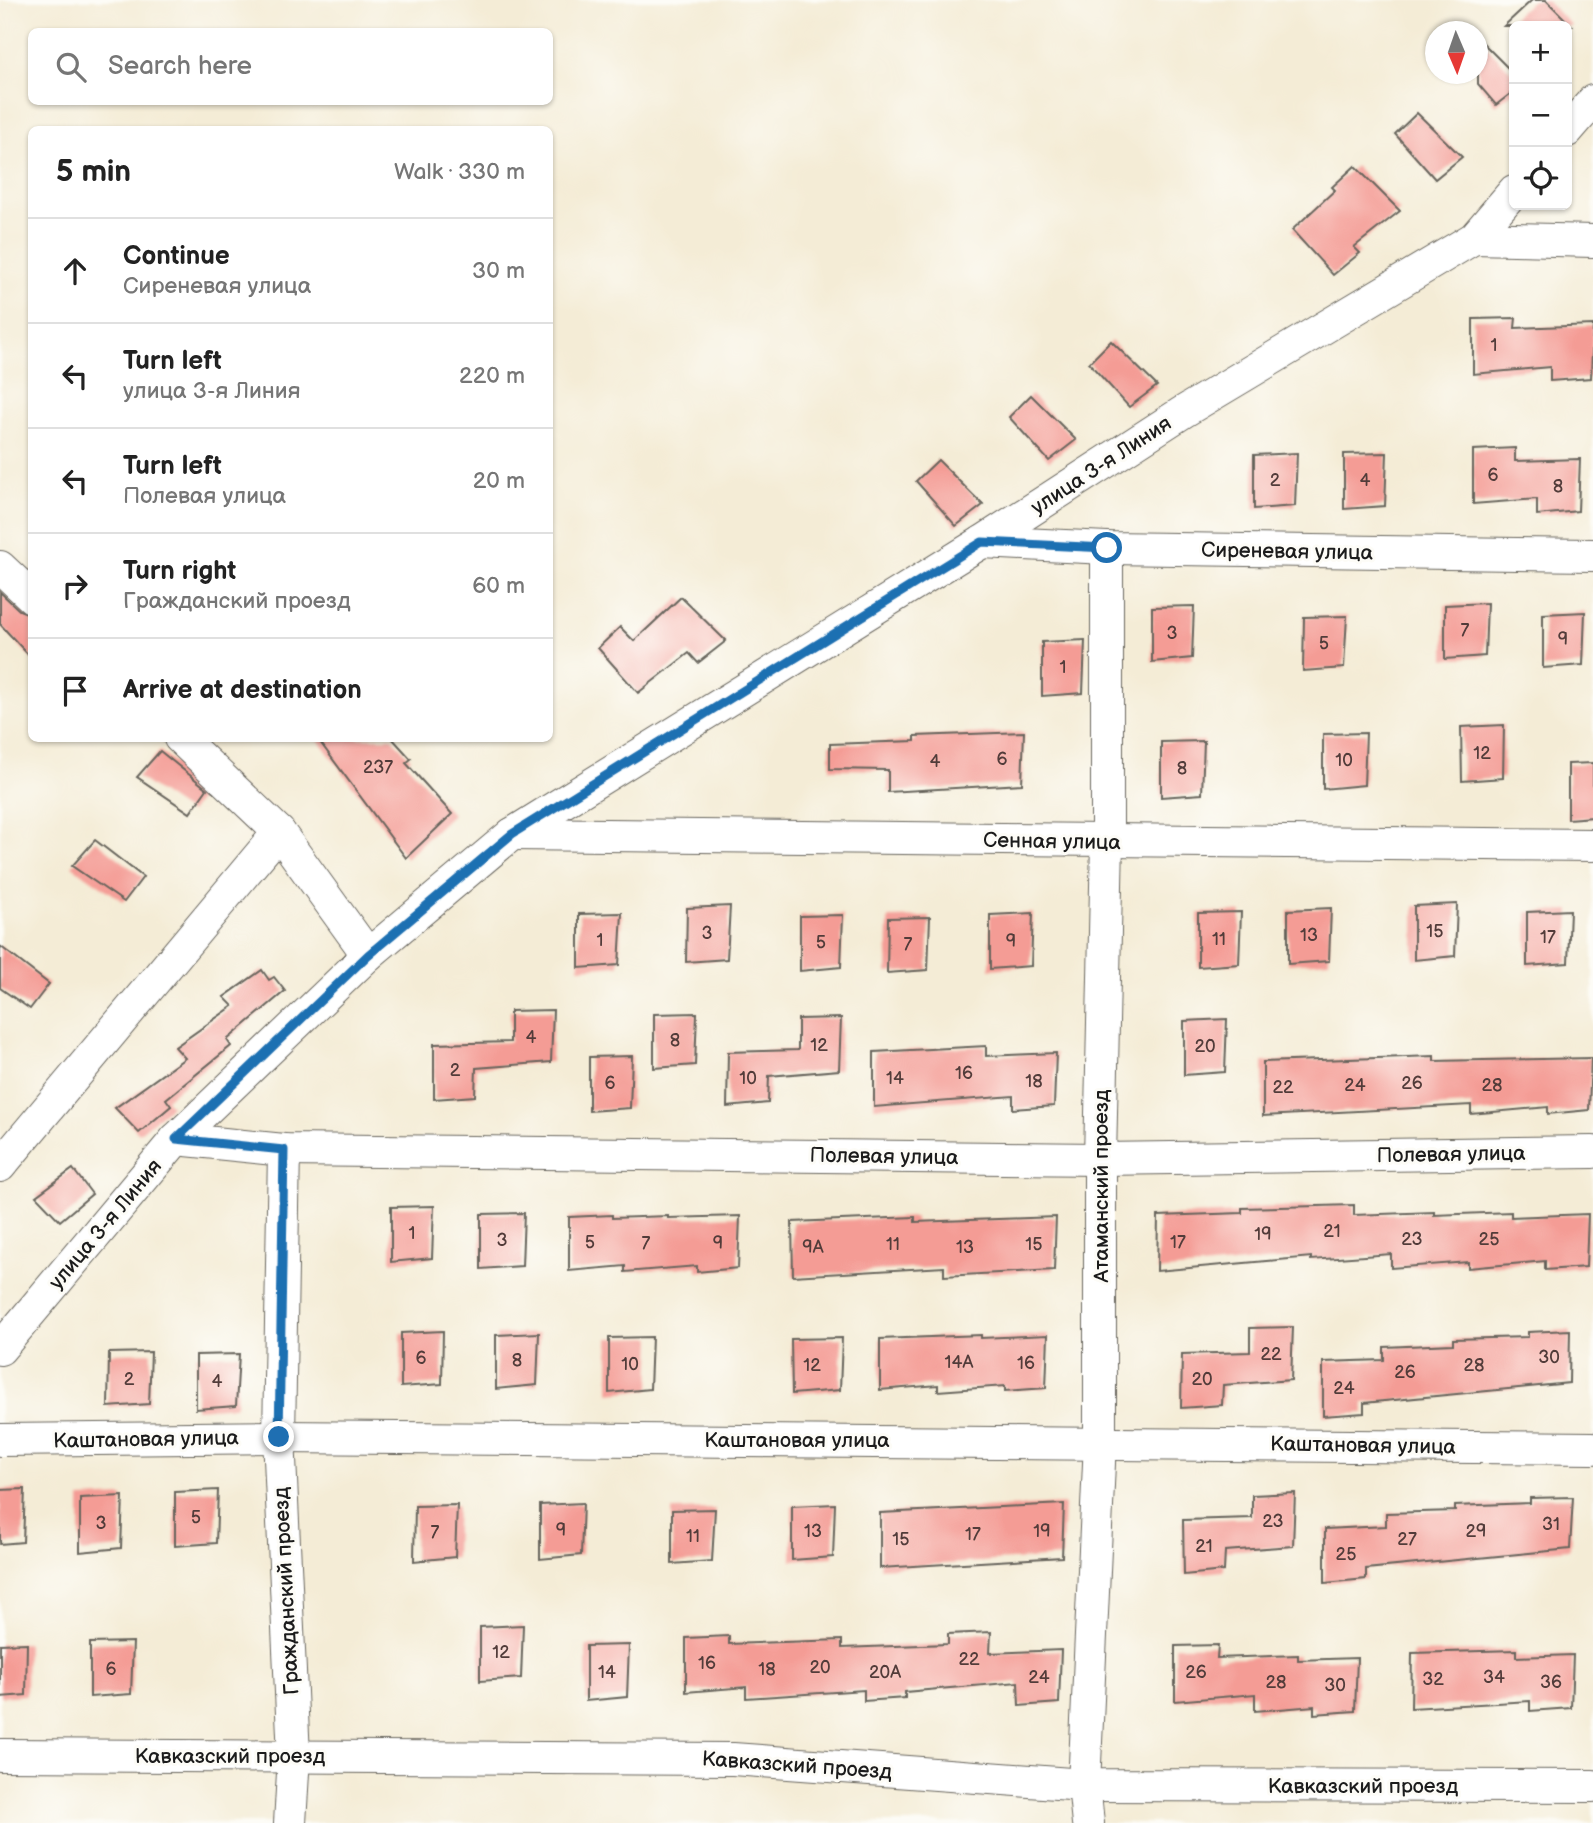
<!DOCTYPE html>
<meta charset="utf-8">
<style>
:root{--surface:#fff;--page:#f6f6f6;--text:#222;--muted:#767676;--line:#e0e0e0}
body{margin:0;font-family:"Balsamiq Sans",sans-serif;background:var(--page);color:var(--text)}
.controls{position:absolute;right:21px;top:21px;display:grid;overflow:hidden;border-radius:10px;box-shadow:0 2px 5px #0004}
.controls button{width:63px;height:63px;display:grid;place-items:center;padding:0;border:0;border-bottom:2px solid var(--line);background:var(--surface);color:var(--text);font:35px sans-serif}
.compass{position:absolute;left:1425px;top:21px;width:63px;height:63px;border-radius:50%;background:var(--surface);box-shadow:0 2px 5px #0004;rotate:178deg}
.stop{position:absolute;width:21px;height:21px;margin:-16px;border:5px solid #1f6fb2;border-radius:50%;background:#fff}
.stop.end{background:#1f6fb2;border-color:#fff;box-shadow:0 2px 7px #0008}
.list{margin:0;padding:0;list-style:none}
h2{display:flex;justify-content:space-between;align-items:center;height:91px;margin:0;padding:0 28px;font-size:30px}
h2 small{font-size:23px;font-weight:400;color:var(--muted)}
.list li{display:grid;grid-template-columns:46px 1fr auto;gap:21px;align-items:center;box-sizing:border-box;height:105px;padding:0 28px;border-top:2px solid var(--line)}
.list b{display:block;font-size:26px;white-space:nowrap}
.list p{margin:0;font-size:23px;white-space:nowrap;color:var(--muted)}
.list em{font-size:23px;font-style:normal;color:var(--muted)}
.icon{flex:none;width:38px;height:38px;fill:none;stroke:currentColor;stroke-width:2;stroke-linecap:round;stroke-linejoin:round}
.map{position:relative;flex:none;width:1593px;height:1823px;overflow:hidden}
.search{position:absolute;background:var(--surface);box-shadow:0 2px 5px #0004;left:28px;top:28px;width:525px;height:77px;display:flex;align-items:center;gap:18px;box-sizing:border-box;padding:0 24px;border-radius:10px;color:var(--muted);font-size:26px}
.panel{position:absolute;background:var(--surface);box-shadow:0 2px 5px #0004;left:28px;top:126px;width:525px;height:616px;border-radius:10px}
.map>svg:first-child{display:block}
.building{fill:#f49c95}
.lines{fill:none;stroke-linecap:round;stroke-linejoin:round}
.minor-casing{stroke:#68655d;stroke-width:34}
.minor{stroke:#fff;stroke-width:32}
.route{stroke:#1f6fb2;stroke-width:9}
.labels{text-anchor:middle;stroke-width:6;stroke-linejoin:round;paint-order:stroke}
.number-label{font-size:18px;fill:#523c3a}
.street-label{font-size:21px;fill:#1c1c1c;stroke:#fdfcf7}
</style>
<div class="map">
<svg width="1593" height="1823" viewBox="0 0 1593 1823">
<rect width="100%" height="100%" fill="#fdfcf7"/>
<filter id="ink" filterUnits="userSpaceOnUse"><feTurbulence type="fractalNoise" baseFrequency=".0143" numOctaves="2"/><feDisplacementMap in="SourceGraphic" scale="14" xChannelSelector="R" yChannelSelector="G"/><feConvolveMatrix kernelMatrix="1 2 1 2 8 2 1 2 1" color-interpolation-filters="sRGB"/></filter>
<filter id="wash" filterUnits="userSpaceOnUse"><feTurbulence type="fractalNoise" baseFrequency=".00686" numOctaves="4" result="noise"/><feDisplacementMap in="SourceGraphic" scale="28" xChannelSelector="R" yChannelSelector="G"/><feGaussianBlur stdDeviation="1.57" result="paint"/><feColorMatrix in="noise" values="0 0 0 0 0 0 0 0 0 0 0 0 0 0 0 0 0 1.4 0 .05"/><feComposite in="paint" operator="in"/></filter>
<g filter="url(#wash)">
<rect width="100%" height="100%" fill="#f4ecd6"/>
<g id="blocks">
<g class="building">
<path d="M1532,0H1546L1572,26H1504Z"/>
<path d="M1478,38L1514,74V91L1496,105L1478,84Z"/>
<path d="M1417,113L1462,157L1435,179L1395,134Z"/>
<path d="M1355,166L1400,211L1354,247L1360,253L1333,275L1292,230L1335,190L1332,187Z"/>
<path d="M1516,318L1515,328L1593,325L1591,378L1550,381V367L1473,374V319Z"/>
<path d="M1111,341L1157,386L1129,407L1089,363Z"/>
<path d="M1031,395L1076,440L1049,461L1009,417Z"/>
<path d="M1515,448V461L1580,459L1578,511L1537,515V499L1473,504V450Z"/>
<path d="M1297,453L1295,506L1254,509V455Z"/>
<path d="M1387,453L1385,506L1344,509V454Z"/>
<path d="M938,460L983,505L956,526L916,481Z"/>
<path d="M0,592L19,610L32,615V659L0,624Z"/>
<path d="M681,597L726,641L698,663L689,653L638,693L598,648L620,627L634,641Z"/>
<path d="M1487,603L1485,656L1445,659V605Z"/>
<path d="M1194,606L1192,658L1152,662V607Z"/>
<path d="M1585,612L1583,665L1543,668V614Z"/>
<path d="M1347,616L1344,668L1303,671L1304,617Z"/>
<path d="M1085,640L1083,693L1042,696V642Z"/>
<path d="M1504,725L1503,778L1462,781L1461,727Z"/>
<path d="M1024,732L1022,784L888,792V770L830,769V744L915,741V736Z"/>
<path d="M1366,733L1364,785L1323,789V734Z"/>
<path d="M317,738H392L411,759L406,763L452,814L406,858Z"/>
<path d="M1204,741L1202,794L1161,797V742Z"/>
<path d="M160,751L207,789L190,813L137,777Z"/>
<path d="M1593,763V817L1568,819V764Z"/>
<path d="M95,840L143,877L124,902L72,866Z"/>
<path d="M1457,904L1455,956L1414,960V906Z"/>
<path d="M730,906L727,959L686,962L687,908Z"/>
<path d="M1331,908L1329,961L1288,964V910Z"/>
<path d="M1570,910L1568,963L1527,966V912Z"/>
<path d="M1241,912L1239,964L1198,967V913Z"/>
<path d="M622,913L619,965L579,968V914Z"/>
<path d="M1033,913L1031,966L990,969V915Z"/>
<path d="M843,915L841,967L800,971V916Z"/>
<path d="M930,917L928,970L887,973L888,918Z"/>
<path d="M0,946L49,984L30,1009L0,988Z"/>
<path d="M262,970L269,980L274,977L285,991L227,1040L231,1046L166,1099L171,1106L139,1133L115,1108L185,1058L175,1047L233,1006L224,997Z"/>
<path d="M553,1010L551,1062L476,1068L475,1096L434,1099V1044L510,1042V1011Z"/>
<path d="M697,1013L695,1065L654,1068V1014Z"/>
<path d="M841,1018L839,1070L769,1076L768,1103L727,1107L728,1052L798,1050V1019Z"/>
<path d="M1227,1019L1225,1072L1184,1075V1021Z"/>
<path d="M986,1046V1056L1056,1053L1054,1106L1013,1109V1096L874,1107V1052Z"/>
<path d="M632,1056L630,1108L589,1111V1057Z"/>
<path d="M1434,1056V1061L1591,1058L1589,1110L1548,1114V1107L1471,1114V1105L1263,1116V1062Z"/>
<path d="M73,1169L92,1194L60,1221L36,1196Z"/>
<path d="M1354,1205V1215L1434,1212V1215L1511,1212V1217L1588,1214L1586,1267L1545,1270V1261L1468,1268V1262L1391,1268V1254L1311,1260V1257L1157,1271L1158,1216L1242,1213V1208Z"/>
<path d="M434,1206L432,1258L391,1262V1207Z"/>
<path d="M524,1213L522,1266L481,1269V1214Z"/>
<path d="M612,1215V1218L668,1216V1218L740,1216L738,1268L697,1272V1266L625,1272V1266L569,1271V1217Z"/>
<path d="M915,1217V1222L1056,1217L1054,1270L944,1276V1267L793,1276L792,1222Z"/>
<path d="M1293,1327L1291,1380L1223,1385L1222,1405L1181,1408L1182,1354L1250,1352V1328Z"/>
<path d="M1570,1330L1569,1383L1364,1403V1413L1323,1416V1362L1384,1360V1347L1453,1344V1339L1528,1337V1332Z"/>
<path d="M443,1331L442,1384L401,1387V1333Z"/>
<path d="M539,1333L537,1385L496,1389V1335Z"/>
<path d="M981,1335V1338L1048,1335L1046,1388L1005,1391V1386L938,1391V1385L880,1390V1339Z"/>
<path d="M652,1337L650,1389L609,1393V1338Z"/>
<path d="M842,1338L840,1390L792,1394L791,1339Z"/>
<path d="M151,1352L149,1404L108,1407L109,1353Z"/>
<path d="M239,1354L236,1406L196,1409V1355Z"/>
<path d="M25,1489L23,1542L0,1544V1490Z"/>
<path d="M218,1490L216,1543L175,1546V1492Z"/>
<path d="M1295,1493L1293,1546L1225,1551L1224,1571L1184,1575L1183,1520L1252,1518V1495Z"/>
<path d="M123,1496L121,1548L80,1552V1498Z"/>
<path d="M1573,1497L1570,1549L1366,1569V1579L1325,1583V1529L1386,1526V1513L1455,1511V1506L1530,1503V1498Z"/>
<path d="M583,1503L581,1555L540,1559V1505Z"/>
<path d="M835,1504L833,1557L792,1560V1506Z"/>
<path d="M1064,1504L1062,1557L880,1568V1513Z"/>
<path d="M457,1505L455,1557L414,1561L415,1506Z"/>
<path d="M715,1509L712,1561L672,1564V1510Z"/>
<path d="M523,1625L521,1678L480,1681V1627Z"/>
<path d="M991,1632L990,1653L1061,1650L1059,1703L1019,1706L1018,1682L905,1692V1698L864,1701V1690L746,1698V1687L686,1692V1638L729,1636V1644L842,1640V1648L948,1644V1634Z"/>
<path d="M133,1642L131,1694L90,1697V1643Z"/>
<path d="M27,1643L26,1695L0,1697V1644Z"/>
<path d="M629,1645L627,1697L586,1701V1646Z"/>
<path d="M1218,1645L1217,1658L1298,1655V1660L1357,1658L1355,1711L1314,1714V1706L1255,1711V1694L1175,1701V1646Z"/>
<path d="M1516,1650V1657L1573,1655L1571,1708L1530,1711V1701L1411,1708L1412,1653Z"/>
</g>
</g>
</g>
<g filter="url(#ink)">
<use href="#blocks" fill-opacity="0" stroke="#68655d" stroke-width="2"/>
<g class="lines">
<defs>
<g id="minor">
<path d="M1567,131L1593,101"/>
<path d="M1474,238L1593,241"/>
<path d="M982,542L1107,548L1593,555"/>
<path d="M0,567L32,597"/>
<path d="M180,738L279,832L368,955"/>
<path d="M512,834L1593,845"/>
<path d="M176,1139L284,1150L1100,1159L1593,1152"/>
<path d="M284,1150L279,1437L294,1756L290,1823"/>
<path d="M0,1166L279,832"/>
<path d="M0,1349L176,1139L368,955L512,834L982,542L1183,412L1474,238L1514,191"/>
<path d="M0,1440L279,1437L1593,1448"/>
<path d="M0,1755L733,1759L1084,1785L1593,1786"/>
<path d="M1088,1823L1084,1785L1100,1442V1159L1107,841V548"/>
</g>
</defs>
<use href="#minor" class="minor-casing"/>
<use href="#minor" class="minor"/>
</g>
</g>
<g class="lines" filter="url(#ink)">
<path class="route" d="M279,1437L284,1150L176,1139L368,955L512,834L982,542L1107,548"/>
</g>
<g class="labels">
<g class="number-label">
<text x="1494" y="351">1</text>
<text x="1493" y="481">6</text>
<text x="1275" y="486">2</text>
<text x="1365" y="486">4</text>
<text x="1558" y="492">8</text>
<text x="1465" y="636">7</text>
<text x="1172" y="639">3</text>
<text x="1563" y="645">9</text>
<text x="1324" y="649">5</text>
<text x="1063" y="673">1</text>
<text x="1482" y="759">12</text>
<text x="1002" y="765">6</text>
<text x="1344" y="766">10</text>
<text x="935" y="767">4</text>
<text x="378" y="773">237</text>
<text x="1182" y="774">8</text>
<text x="1435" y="937">15</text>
<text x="707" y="939">3</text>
<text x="1309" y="941">13</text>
<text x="1548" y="943">17</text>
<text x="1219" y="945">11</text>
<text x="600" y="946">1</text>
<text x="1011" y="947">9</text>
<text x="821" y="948">5</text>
<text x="908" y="950">7</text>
<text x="531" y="1043">4</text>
<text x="675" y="1046">8</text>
<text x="819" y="1051">12</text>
<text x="1205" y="1052">20</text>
<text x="455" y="1076">2</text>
<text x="964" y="1079">16</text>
<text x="748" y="1084">10</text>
<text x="895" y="1084">14</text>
<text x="1034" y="1087">18</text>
<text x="610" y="1089">6</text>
<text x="1412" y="1089">26</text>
<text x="1355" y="1091">24</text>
<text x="1492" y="1091">28</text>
<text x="1283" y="1093">22</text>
<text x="1332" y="1237">21</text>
<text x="412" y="1239">1</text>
<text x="1263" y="1240">19</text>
<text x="1412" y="1245">23</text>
<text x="1489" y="1245">25</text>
<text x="502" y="1246">3</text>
<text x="590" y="1248">5</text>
<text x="1178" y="1248">17</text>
<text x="646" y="1249">7</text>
<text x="718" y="1249">9</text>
<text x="893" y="1250">11</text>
<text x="1034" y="1250">15</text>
<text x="813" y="1253">9А</text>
<text x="965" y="1253">13</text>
<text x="1271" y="1360">22</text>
<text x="1549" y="1363">30</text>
<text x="421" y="1364">6</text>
<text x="517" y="1366">8</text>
<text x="959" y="1368">14А</text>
<text x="1026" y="1369">16</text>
<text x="630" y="1370">10</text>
<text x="812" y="1371">12</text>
<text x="1474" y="1371">28</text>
<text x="1405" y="1378">26</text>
<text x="129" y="1385">2</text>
<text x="1202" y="1385">20</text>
<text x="217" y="1387">4</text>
<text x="1344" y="1394">24</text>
<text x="196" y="1523">5</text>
<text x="1273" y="1527">23</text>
<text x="101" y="1529">3</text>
<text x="1551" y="1530">31</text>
<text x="561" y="1536">9</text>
<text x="813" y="1537">13</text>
<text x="1042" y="1537">19</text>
<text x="1476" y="1537">29</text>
<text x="435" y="1538">7</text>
<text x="973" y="1540">17</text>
<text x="693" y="1542">11</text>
<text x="901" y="1545">15</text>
<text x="1407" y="1545">27</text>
<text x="1204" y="1552">21</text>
<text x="1346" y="1560">25</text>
<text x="501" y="1658">12</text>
<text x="969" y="1665">22</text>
<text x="707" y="1669">16</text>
<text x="820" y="1673">20</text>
<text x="111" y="1675">6</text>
<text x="767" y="1675">18</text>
<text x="607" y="1678">14</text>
<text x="885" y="1678">20А</text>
<text x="1196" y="1678">26</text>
<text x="1039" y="1683">24</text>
<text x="1494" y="1683">34</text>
<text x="1433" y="1685">32</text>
<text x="1276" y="1688">28</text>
<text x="1551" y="1688">36</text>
<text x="1335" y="1691">30</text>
</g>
<g class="street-label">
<text transform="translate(1101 465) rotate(-33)" y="7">улица 3-я Линия</text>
<text transform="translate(1287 551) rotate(1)" y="7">Сиреневая улица</text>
<text transform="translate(1052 841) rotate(1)" y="7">Сенная улица</text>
<text transform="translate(1451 1154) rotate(-1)" y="7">Полевая улица</text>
<text transform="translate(884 1156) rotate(1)" y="7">Полевая улица</text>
<text transform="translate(1101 1186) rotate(-90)" y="7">Атаманский проезд</text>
<text transform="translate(105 1224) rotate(-50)" y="7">улица 3-я Линия</text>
<text transform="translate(146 1439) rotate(-1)" y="7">Каштановая улица</text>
<text x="797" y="1447">Каштановая улица</text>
<text transform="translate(1363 1445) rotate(1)" y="7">Каштановая улица</text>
<text transform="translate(286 1591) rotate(-93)" y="7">Гражданский проезд</text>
<text x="230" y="1763">Кавказский проезд</text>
<text transform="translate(797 1765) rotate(4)" y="7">Кавказский проезд</text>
<text x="1363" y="1793">Кавказский проезд</text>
</g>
</g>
</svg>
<div class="controls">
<button>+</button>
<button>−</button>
<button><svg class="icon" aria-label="locate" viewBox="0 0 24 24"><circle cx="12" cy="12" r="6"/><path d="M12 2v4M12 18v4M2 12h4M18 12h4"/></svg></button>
</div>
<svg class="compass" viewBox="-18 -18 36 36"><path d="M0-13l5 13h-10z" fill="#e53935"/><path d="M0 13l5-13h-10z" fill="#767676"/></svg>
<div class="stop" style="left:1107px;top:548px"></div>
<div class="stop end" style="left:279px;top:1437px"></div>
<div class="search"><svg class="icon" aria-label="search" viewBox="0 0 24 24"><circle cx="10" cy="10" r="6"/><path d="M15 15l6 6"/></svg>Search here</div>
<section class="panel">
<h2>5 min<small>Walk · 330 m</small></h2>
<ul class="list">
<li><svg class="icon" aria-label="ahead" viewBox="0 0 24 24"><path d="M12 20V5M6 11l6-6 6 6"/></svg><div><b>Continue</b><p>Сиреневая улица</p></div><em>30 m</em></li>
<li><svg class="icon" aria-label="left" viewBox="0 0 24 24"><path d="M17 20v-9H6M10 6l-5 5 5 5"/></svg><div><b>Turn left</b><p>улица 3-я Линия</p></div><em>220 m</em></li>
<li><svg class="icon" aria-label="left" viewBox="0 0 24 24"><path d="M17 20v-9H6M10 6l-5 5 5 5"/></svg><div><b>Turn left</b><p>Полевая улица</p></div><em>20 m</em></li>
<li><svg class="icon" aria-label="right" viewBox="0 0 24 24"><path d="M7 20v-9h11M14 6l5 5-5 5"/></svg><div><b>Turn right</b><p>Гражданский проезд</p></div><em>60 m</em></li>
<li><svg class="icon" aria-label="arrive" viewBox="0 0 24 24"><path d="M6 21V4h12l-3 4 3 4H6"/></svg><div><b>Arrive at destination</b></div></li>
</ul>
</section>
</div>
